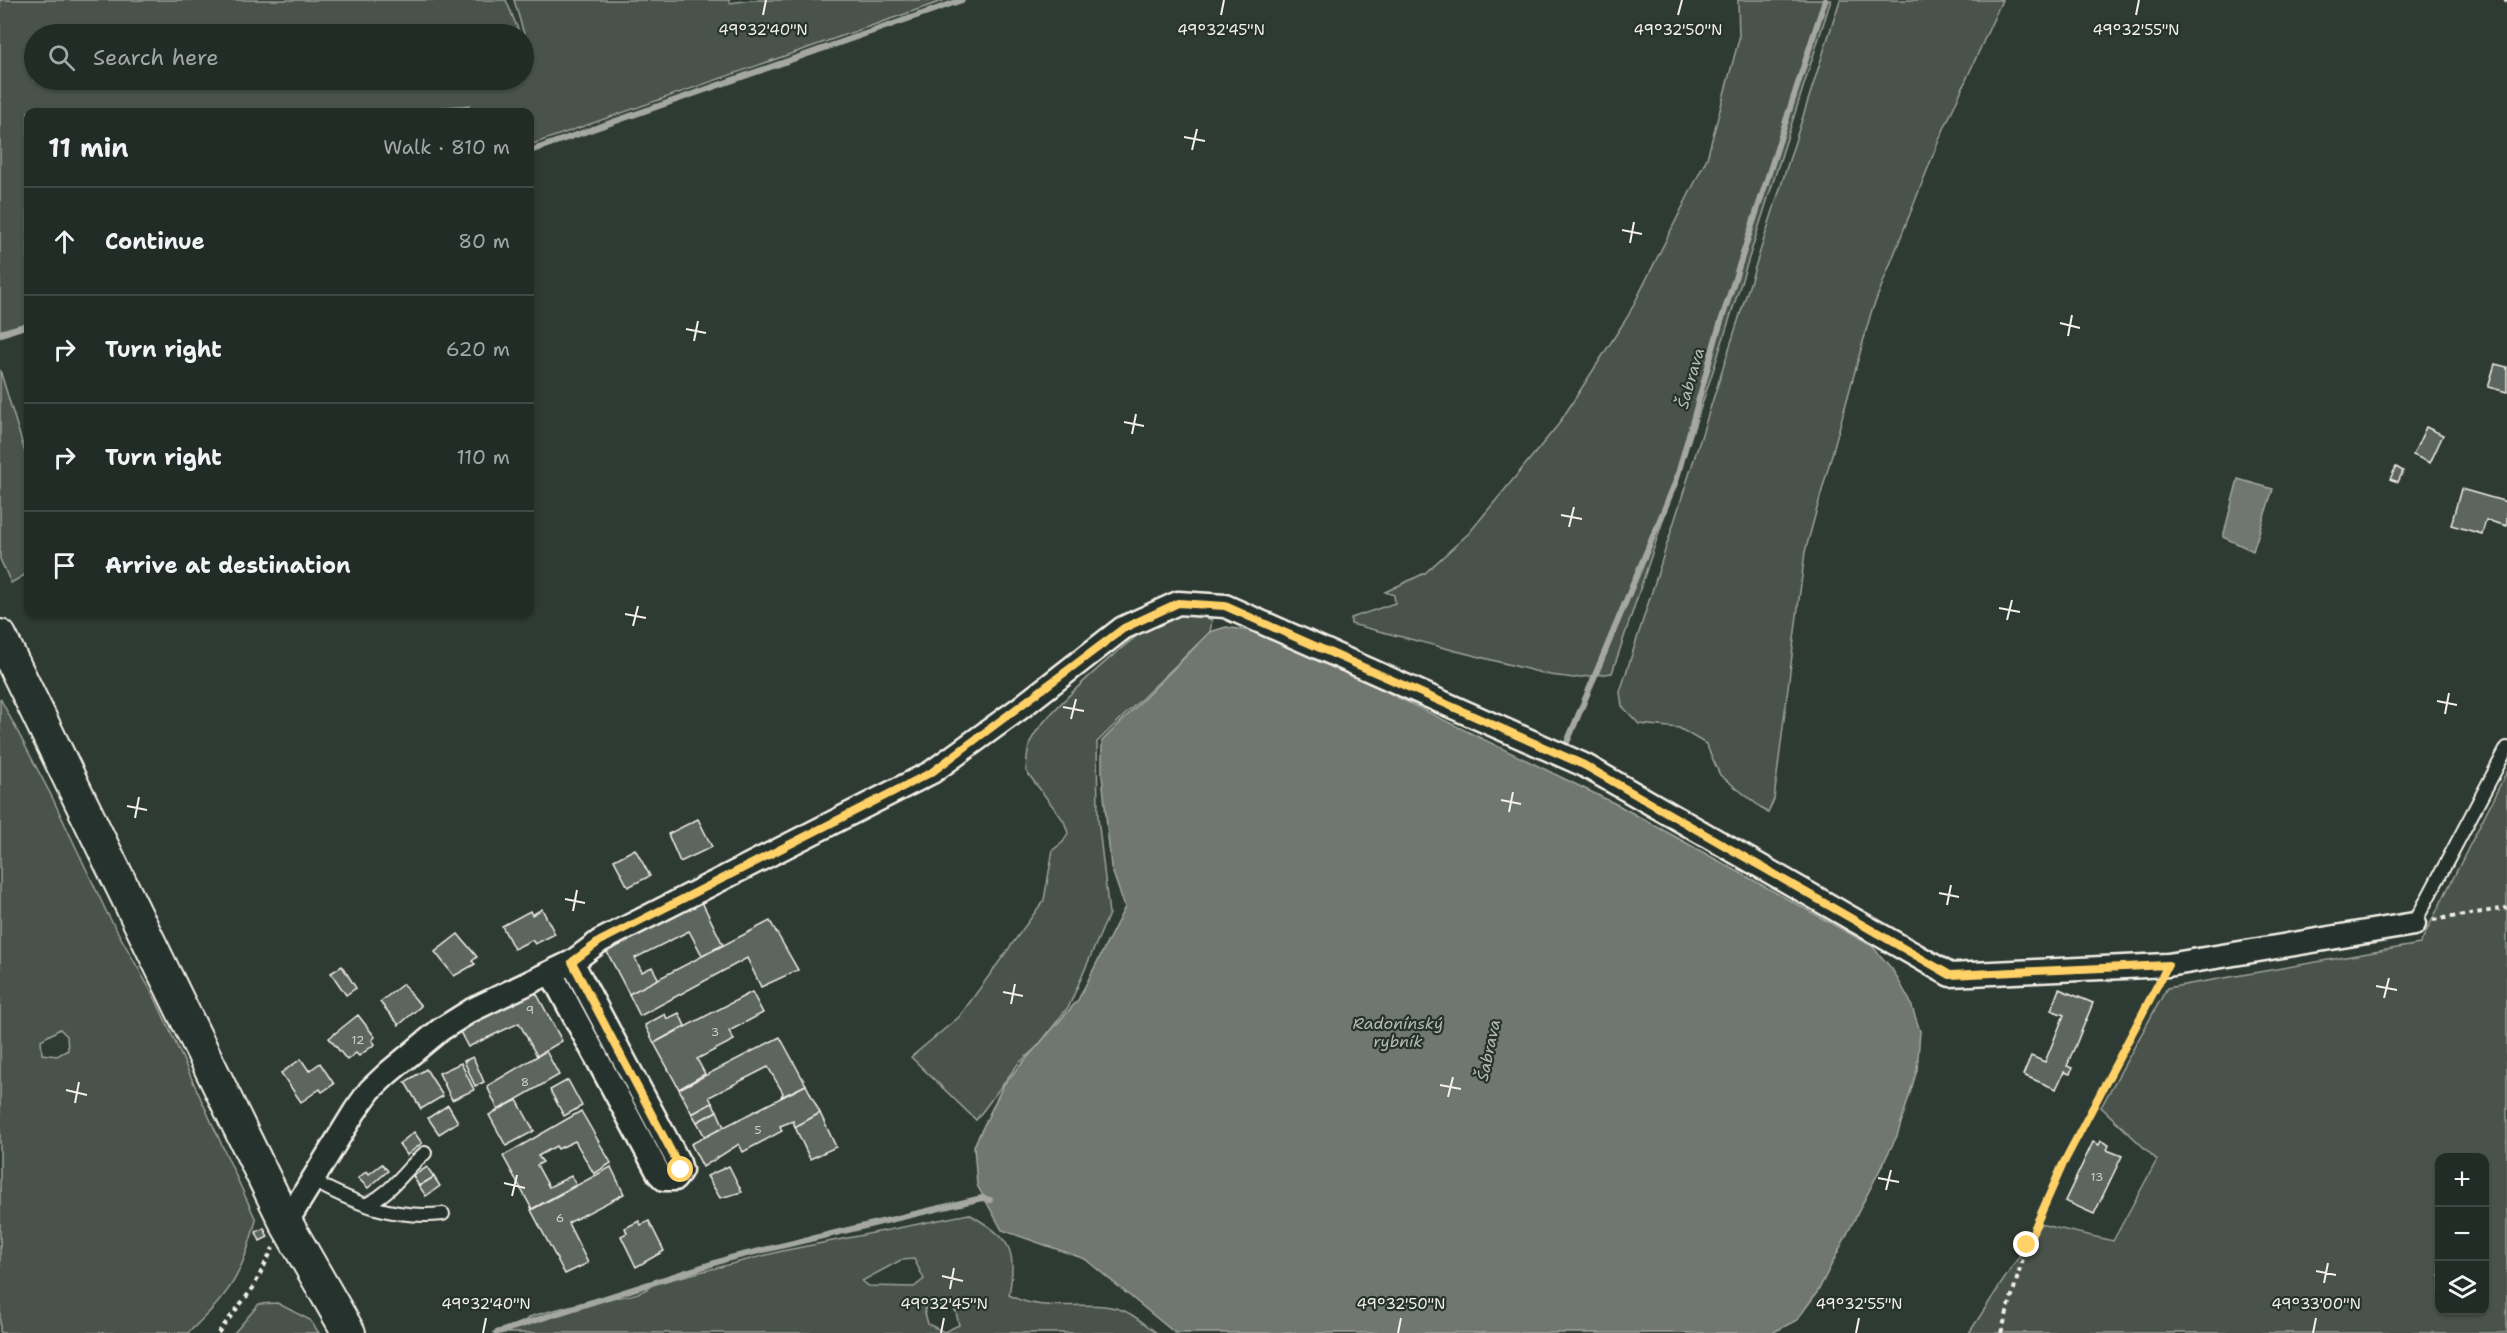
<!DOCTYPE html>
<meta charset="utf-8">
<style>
:root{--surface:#222c27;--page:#2e3833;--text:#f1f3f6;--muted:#a2a7a7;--line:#3f4844}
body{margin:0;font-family:"Shantell Sans",sans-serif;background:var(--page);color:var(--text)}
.controls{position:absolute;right:18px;bottom:18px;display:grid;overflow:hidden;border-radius:12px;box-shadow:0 2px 4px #0004}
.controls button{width:54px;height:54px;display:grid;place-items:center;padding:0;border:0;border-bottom:2px solid var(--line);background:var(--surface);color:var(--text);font:30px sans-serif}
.stop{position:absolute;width:18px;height:18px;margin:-14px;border:4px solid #ffd166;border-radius:50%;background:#fff}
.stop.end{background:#ffd166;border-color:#fff;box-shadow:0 2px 6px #0008}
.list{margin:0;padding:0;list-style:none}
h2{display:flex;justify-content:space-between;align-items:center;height:78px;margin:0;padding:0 24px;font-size:26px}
h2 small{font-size:20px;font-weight:400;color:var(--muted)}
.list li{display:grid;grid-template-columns:39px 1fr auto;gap:18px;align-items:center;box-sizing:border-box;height:108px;padding:0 24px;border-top:2px solid var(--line)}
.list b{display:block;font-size:22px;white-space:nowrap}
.list em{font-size:20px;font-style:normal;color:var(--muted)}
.icon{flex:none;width:33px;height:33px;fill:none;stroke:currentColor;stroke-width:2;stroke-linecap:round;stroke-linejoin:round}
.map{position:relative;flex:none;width:2507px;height:1333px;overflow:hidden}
.search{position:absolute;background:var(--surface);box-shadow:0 2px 4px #0004;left:24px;top:24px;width:510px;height:66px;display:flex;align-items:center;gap:15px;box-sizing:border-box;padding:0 21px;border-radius:33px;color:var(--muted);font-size:22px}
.panel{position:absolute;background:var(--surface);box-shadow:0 2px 4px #0004;left:24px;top:108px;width:510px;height:510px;border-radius:12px}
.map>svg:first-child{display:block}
.green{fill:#48524c;stroke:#9ea29a;stroke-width:1.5;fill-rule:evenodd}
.water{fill:#6f7770;stroke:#a4a8a0;stroke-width:1.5}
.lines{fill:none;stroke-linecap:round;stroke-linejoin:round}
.stream{stroke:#a4a8a0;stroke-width:6}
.building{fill:#5c655e;stroke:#f4f1e8;stroke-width:1.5}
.lane-casing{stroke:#f4f1e8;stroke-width:16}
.street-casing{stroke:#f4f1e8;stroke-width:27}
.secondary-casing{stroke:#f4f1e8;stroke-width:36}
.path{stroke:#f4f1e8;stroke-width:4;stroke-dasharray:4.5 4.5;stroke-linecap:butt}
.lane{stroke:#26332d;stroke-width:12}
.street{stroke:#26332d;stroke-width:22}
.secondary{stroke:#26332d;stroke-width:32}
.route{stroke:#ffd166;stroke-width:8}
.ticks{fill:none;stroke:#f4f1e8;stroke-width:2}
.labels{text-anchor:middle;stroke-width:4.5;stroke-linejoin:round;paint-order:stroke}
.number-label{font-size:12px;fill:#cecec6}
.water-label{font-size:16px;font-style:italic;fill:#b8bab2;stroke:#26332d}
.ticks-label{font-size:15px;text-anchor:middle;fill:#f4f1e8;stroke:#26332d;stroke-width:4.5;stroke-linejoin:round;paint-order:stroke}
</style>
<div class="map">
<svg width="2507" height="1333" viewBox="0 0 2507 1333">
<rect width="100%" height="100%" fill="#2e3b34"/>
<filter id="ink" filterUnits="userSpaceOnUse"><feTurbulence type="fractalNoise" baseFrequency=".0167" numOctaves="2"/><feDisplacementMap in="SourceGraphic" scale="12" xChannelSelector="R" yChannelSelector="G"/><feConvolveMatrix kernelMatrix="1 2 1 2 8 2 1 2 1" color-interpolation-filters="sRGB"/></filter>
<g filter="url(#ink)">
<g class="green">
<path d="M0,0H506L520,34H34V80H524V42L529,51L514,0H729L730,3L752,0H945L530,145V112H460L470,105C450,108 434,105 415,112H28V327L0,337Z"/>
<path d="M1738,0H1831L1712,374L1612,673L1574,678L1550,675L1351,624V618L1395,603L1394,595L1385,592L1425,573L1469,533L1558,425L1628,316L1707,158L1739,39Z"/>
<path d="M1840,0H2002L1939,140L1871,313L1805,552L1774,799L1768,813L1720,775L1706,744L1679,728L1639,724L1622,706L1620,692Z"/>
<path d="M0,370L28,462V573L11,583L0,559Z"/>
<path d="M1187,611L1212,620L1210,632L1097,742L1098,818L1109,914L1069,1006L1038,1046L1018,1064L976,1120L911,1057L959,1017L1044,900L1053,850L1063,842L1068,833L1064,821L1026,771C1027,758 1027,746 1034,735C1053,706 1138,629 1169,615C1174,612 1182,612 1187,611Z"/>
<path d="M0,698L52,797L107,913L156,1000L256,1220C241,1278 231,1292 188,1333H0ZM60,1029L67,1036L68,1050L57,1056L42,1054L41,1040Z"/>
<path d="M2507,771V1333H1969L2040,1224L2113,1241L2157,1160L2101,1107L2167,988L2420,944ZM2440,1158H2484V1310H2440Z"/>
<path d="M969,1214C1011,1239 1017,1248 1009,1295C1044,1315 1085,1298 1122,1310C1134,1314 1147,1326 1157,1333H506L532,1316L603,1297C617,1299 643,1295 653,1284L782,1251ZM914,1259L924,1279L914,1287L869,1286L862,1281L901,1260ZM950,1303L956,1312L959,1325L944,1332L928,1324L924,1309Z"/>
<path d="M277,1303L310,1320L319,1333H234L259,1304Z"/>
</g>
<g class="water">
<path d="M2238,479L2273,489L2253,551L2223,537Z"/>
<path d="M1226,627L1268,634L1618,805L1872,946L1892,969L1910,1001L1920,1031L1917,1070L1897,1136L1818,1291L1797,1320L1772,1333H1175L1085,1259L1002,1230L977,1185L974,1146L1004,1084L1078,1000L1125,907L1111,867L1102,775V741L1210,632Z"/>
</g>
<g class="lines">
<g class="stream">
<path d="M530,151L962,0"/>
<path d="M0,333L28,325"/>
<path d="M1563,752L1676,481L1717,334L1825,0"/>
<path d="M496,1333L730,1258L982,1198L990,1200"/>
</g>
</g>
<g class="building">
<path d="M2495,364L2507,367V392L2488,387Z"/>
<path d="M2426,427L2443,435L2430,463L2413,455Z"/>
<path d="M2396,467L2403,471L2398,482L2390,479Z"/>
<path d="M2461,489L2507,502V526L2486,520L2482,534L2451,525Z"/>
<path d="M698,819L712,847L680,862L668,834Z"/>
<path d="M635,849L650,876L628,887L614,860Z"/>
<path d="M701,900L723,945L702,955L689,931L635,958L642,972L652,967L659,980L629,994L605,948Z"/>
<path d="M542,909L555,934L535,944L532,940L514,949L502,926L530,911L532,915Z"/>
<path d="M770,921L798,970L761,987L747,958L640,1016L629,994Z"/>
<path d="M458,934L477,957L472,961L475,964L454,976L435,952Z"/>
<path d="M342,966L356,988L346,995L331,973Z"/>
<path d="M403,984L421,1006L399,1025L380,1002Z"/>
<path d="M533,987L562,1041L537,1056L519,1023L468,1047L458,1028Z"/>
<path d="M2059,989L2093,1003L2067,1066L2072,1068L2070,1074L2064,1072L2056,1089L2023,1075L2031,1056L2045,1062L2064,1015L2051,1010Z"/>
<path d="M752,992L763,1013L729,1031L734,1040L697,1059L705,1074L679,1089L654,1043Z"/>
<path d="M679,1013L685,1026L654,1043L645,1025L665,1014L667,1019Z"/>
<path d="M358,1015L375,1037L372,1040L375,1044L359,1056L356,1053L347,1060L329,1038Z"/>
<path d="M780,1037L806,1085L781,1097L783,1093L768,1067L709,1097L712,1103L692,1114L679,1089Z"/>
<path d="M546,1051L559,1075L498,1110L487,1086Z"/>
<path d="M473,1057L484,1082L475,1086L464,1061Z"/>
<path d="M301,1059L309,1071L320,1063L334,1084L322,1092L320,1089L301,1102L281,1073Z"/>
<path d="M461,1063L474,1090L452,1100L439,1073Z"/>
<path d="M426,1069L443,1096L421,1109L405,1082Z"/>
<path d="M568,1080L582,1106L564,1116L550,1090Z"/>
<path d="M806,1085L820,1113L795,1127L793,1121L780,1126L782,1131L743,1152L739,1144L703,1167L691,1144Z"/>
<path d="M517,1100L534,1131L506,1146L489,1115Z"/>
<path d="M712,1103L717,1111L697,1122L692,1114Z"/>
<path d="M448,1105L458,1122L439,1134L428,1118Z"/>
<path d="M581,1111L611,1163L594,1174L575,1141L558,1149L556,1146L538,1156L543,1162L537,1165L549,1187L571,1176L576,1185L532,1209L503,1156Z"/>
<path d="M717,1111L724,1127L705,1137L697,1122Z"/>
<path d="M820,1113L836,1147L810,1159L795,1127Z"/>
<path d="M414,1132L422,1143L407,1155L399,1144Z"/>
<path d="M2101,1141L2109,1145L2107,1150L2122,1156L2094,1214L2065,1201L2093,1142L2099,1145Z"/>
<path d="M382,1164L388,1171L368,1188L358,1178L367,1171L369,1174Z"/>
<path d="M729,1166L742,1192L720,1198L707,1176Z"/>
<path d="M427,1167L434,1177L419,1186L413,1176Z"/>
<path d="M611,1167L624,1194L568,1223L588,1263L565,1274L531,1210Z"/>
<path d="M434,1177L440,1186L426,1196L419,1186Z"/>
<path d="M639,1221L641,1225L649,1221L664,1251L636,1267L621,1236L627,1233L625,1228Z"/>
<path d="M264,1228L268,1237L260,1241L256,1232Z"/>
</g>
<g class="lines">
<defs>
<g id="lane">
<path d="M2414,924L2507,748"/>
<path d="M313,1181C356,1204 394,1219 443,1214"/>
<path d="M367,1204C395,1190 403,1171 425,1153"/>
</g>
<g id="street">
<path d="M551,973L659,1174L664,1179H675L681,1170L679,1163L572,962"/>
<path d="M286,1223L355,1111L370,1090L388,1073L440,1030L472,1010L572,962L600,941L932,772L1019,709L1123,628L1178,603L1225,606L1584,765L1950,975L2168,965L2414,924"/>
</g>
<path id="secondary" d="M0,636L286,1223L349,1333"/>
</defs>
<use href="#lane" class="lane-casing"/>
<use href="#street" class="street-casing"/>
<use href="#secondary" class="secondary-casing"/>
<g class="path">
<path d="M2505,0L2507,2"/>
<path d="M2433,920L2507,908"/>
<path d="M218,1333L253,1288L273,1248"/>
<path d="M2001,1333L2027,1245L2063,1164L2158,985"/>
</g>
<use href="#lane" class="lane"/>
<use href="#street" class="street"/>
<use href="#secondary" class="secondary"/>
</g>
</g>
<g class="lines" filter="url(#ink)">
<path class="route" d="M681,1170L572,962L600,941L932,772L1124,628L1178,603L1225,606L1584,765L1950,975L2168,965L2063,1164L2027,1245"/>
</g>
<path class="ticks" d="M763,15L766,0M1221,15L1224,0M1678,15L1682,0M2136,15L2139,0M1184,137L1205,141M1192,150L1197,129M1622,230L1642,234M1630,243L1634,222M2060,323L2080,328M686,329L706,333M2068,336L2072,315M694,341L698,321M1124,422L1144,426M1132,434L1136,414M1561,515L1582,519M1569,527L1574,507M1999,608L2020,612M625,614L646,618M2007,620L2012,600M633,626L638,606M2437,701L2457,705M1063,707L1084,711M2445,714L2449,693M1071,719L1076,699M1501,800L1521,804M127,806L147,810M1509,812L1513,792M135,818L139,797M1939,893L1959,897M565,899L585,903M1947,905L1951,885M573,911L577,890M2376,986L2397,990M1003,992L1023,996M2384,998L2389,978M1011,1004L1015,984M1440,1085L1461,1089M66,1090L87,1095M1448,1097L1453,1077M75,1103L79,1082M1878,1178L1899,1182M504,1183L525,1188M1886,1190L1891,1170M512,1196L517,1175M2316,1271L2336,1275M942,1276L963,1281M2324,1283L2328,1263M950,1289L954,1268M483,1333L486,1318M941,1333L944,1318M1398,1333L1401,1318M1856,1333L1859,1318M2313,1333L2316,1318"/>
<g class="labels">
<g class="number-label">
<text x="530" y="1014">9</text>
<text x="715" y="1036">3</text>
<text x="358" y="1044">12</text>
<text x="525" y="1086">8</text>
<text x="758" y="1134">5</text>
<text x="2097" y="1181">13</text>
<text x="560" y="1222">6</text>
</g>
<g class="water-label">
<text transform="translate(1690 378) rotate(-74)" y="6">Šabrava</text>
<text x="1398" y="1029">Radonínský<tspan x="1398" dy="18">rybník</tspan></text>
<text transform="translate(1488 1050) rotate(-78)" y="6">Šabrava</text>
</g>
</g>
<g class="ticks-label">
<text x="763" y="35">49°32'40"N</text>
<text x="1221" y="35">49°32'45"N</text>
<text x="1678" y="35">49°32'50"N</text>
<text x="2136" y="35">49°32'55"N</text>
<text x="486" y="1309">49°32'40"N</text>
<text x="944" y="1309">49°32'45"N</text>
<text x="1401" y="1309">49°32'50"N</text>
<text x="1859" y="1309">49°32'55"N</text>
<text x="2316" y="1309">49°33'00"N</text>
</g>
</svg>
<div class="controls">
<button>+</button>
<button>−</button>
<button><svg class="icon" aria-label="layers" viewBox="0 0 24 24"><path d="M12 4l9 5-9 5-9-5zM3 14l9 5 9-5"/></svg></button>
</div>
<div class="stop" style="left:681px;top:1170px"></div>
<div class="stop end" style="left:2027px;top:1245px"></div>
<div class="search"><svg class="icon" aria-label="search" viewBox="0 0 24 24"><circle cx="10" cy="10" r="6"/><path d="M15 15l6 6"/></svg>Search here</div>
<section class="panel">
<h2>11 min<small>Walk · 810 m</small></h2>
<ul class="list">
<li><svg class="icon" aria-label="ahead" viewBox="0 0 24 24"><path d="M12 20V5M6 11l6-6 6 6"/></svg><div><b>Continue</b></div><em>80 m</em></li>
<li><svg class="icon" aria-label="right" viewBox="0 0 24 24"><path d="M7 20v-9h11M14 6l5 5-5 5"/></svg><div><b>Turn right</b></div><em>620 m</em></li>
<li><svg class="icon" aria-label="right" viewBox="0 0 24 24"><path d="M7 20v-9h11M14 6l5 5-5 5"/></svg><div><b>Turn right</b></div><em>110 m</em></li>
<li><svg class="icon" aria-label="arrive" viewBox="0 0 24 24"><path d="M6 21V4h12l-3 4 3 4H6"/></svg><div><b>Arrive at destination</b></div></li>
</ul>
</section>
</div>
